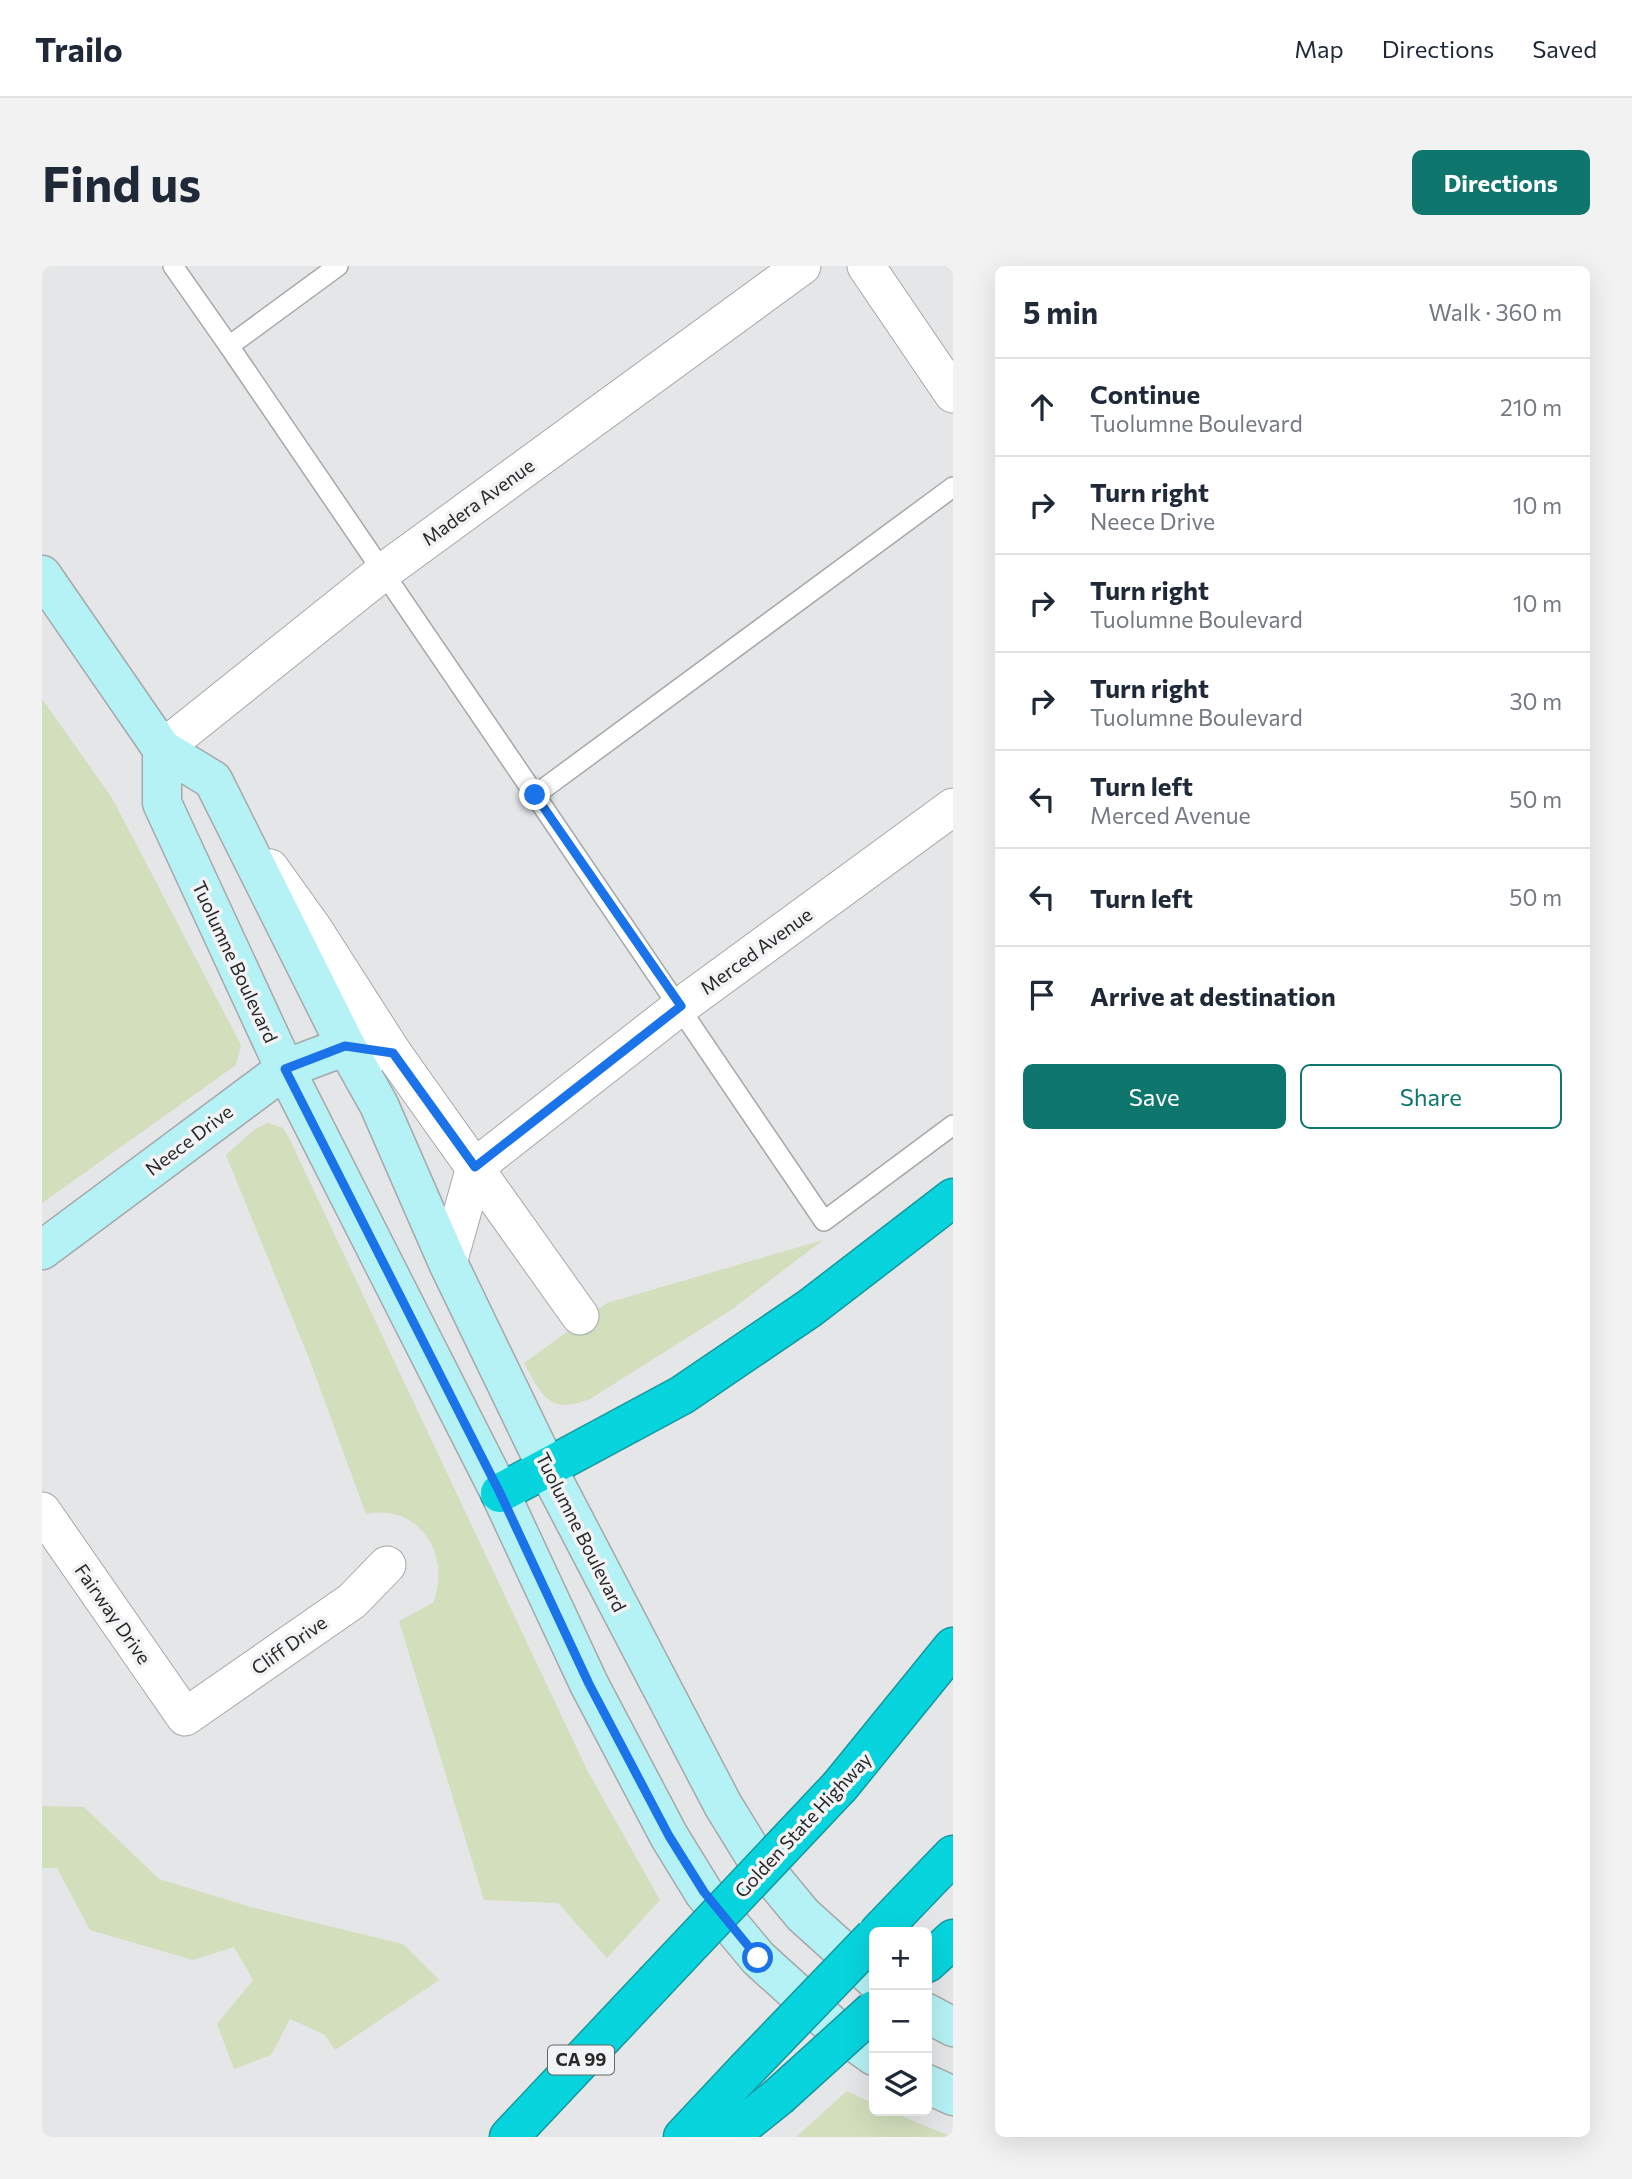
<!DOCTYPE html>
<meta charset="utf-8">
<style>
:root{--surface:#fff;--page:#f2f2f3;--text:#1f2937;--muted:#747a83;--line:#e0e1e3;--accent:#0f766e}
body{margin:0;font-family:Commissioner,sans-serif;background:var(--page);color:var(--text)}
.controls{position:absolute;right:21px;bottom:21px;display:grid;overflow:hidden;border-radius:10px;box-shadow:0 7px 28px #0002}
.controls button{width:63px;height:63px;display:grid;place-items:center;padding:0;border:0;border-bottom:2px solid var(--line);background:var(--surface);color:var(--text);font:35px sans-serif}
.stop{position:absolute;width:21px;height:21px;margin:-16px;border:5px solid #1a73e8;border-radius:50%;background:#fff}
.stop.end{background:#1a73e8;border-color:#fff;box-shadow:0 2px 7px #0008}
.list{margin:0;padding:0;list-style:none}
h2{display:flex;justify-content:space-between;align-items:center;height:91px;margin:0;padding:0 28px;font-size:30px}
h2 small{font-size:23px;font-weight:400;color:var(--muted)}
.list li{display:grid;grid-template-columns:46px 1fr auto;gap:21px;align-items:center;box-sizing:border-box;height:98px;padding:0 28px;border-top:2px solid var(--line)}
.list b{display:block;font-size:26px;white-space:nowrap}
.list p{margin:0;font-size:23px;white-space:nowrap;color:var(--muted)}
.list em{font-size:23px;font-style:normal;color:var(--muted)}
.actions{display:flex;gap:14px;padding:21px 28px}
.actions a{flex:1;padding:16px 0;border:2px solid var(--accent);border-radius:10px;text-align:center;font-size:24px;color:var(--accent)}
.actions .main{background:var(--accent);color:#fff}
.icon{flex:none;width:38px;height:38px;fill:none;stroke:currentColor;stroke-width:2;stroke-linecap:round;stroke-linejoin:round}
.map{position:relative;flex:none;width:911px;height:1871px;overflow:hidden;border-radius:10px}
header{display:flex;align-items:center;gap:42px;box-sizing:border-box;height:98px;padding:0 35px;background:var(--surface);border-bottom:2px solid var(--line)}
header strong{font-size:33px}
nav{display:flex;gap:38px;margin-inline-start:auto;font-size:24px}
.intro{display:flex;align-items:center;justify-content:space-between;box-sizing:border-box;height:168px;padding:0 42px}
h1{margin:0;font-size:49px}
.button{padding:18px 32px;border-radius:10px;background:var(--accent);color:#fff;font-size:24px;font-weight:700}
main{display:flex;gap:42px;padding:0 42px}
aside{flex:1;background:var(--surface);border-radius:10px;box-shadow:0 7px 28px #0002}
.map>svg:first-child{display:block}
.green{fill:#d2debc}
.lines{fill:none;stroke-linecap:round;stroke-linejoin:round}
.lane-casing{stroke:#a6a8a9;stroke-width:22}
.street-casing{stroke:#a6a8a9;stroke-width:39}
.secondary-casing{stroke:#a6a8a9;stroke-width:41}
.highway-casing{stroke:#14989e;stroke-width:41}
.lane{stroke:#fff;stroke-width:19}
.street{stroke:#fff;stroke-width:37}
.secondary{stroke:#b5f2f5;stroke-width:38}
.highway{stroke:#08d4dd;stroke-width:38}
.highway-bridge-casing{stroke:#14989e;stroke-width:41;stroke-linecap:butt}
.highway-bridge{stroke:#08d4dd;stroke-width:38}
.route{stroke:#1a73e8;stroke-width:9}
.labels{text-anchor:middle;stroke-width:7;stroke-linejoin:round;paint-order:stroke}
.shield{fill:#f2f3f4;stroke:#656667;stroke-width:2}
.shield-label{font-size:18px;font-weight:bold;fill:#29292a}
.street-label{font-size:19px;fill:#29292a;stroke:#f2f3f4}
</style>
<header>
<strong>Trailo</strong>
<nav><a>Map</a><a>Directions</a><a>Saved</a></nav>
</header>
<div class="intro"><h1>Find us</h1><a class="button">Directions</a></div>
<main>
<div class="map">
<svg width="911" height="1871" viewBox="0 0 911 1871">
<rect width="100%" height="100%" fill="#e4e6e7"/>
<g class="green">
<path d="M0,433L70,532L199,779L194,799L0,937Z"/>
<path d="M226,857L241,862L247,872L545,1504L618,1634L565,1692L516,1637L442,1634L357,1355L391,1337C410,1290 378,1237 324,1248L268,1095L184,889L213,863Z"/>
<path d="M781,974L689,1044L548,1133C507,1149 501,1131 482,1097L565,1037Z"/>
<path d="M0,1540L42,1541L117,1613L212,1642L361,1678L397,1714L293,1784L283,1769L248,1753L229,1789L192,1803L175,1758L211,1714L192,1681L151,1694L48,1664L15,1602H0Z"/>
<path d="M805,1825L832,1838V1845H848L910,1871H754Z"/>
</g>
<g class="lines">
<defs>
<g id="lane">
<path d="M131,0L187,80L296,0"/>
<path d="M187,80L493,529L911,221"/>
<path d="M493,529L782,955L911,859"/>
</g>
<g id="street">
<path d="M824,0L911,128"/>
<path d="M120,483L341,306L760,0"/>
<path d="M228,602L271,662L351,787"/>
<path d="M304,780L351,787L538,1050"/>
<path d="M406,997L433,901L639,740L911,541"/>
<path d="M0,1245L143,1451L310,1335L345,1299"/>
</g>
<g id="secondary">
<path d="M0,309L120,483L171,514L304,780L337,839L406,997L505,1202L681,1539L713,1591L761,1649L832,1713"/>
<path d="M120,483V537L243,803L458,1227L547,1418L627,1570L662,1627L716,1692L793,1762L832,1790"/>
<path d="M0,984L243,803L304,780"/>
<path d="M885,1747L911,1761"/>
<path d="M885,1818L911,1830"/>
</g>
<g id="highway">
<path d="M458,1227L640,1129L768,1042L911,932"/>
<path d="M798,1520L911,1381"/>
<path d="M837,1666L911,1589"/>
<path d="M885,1697L911,1673"/>
<path d="M467,1871L612,1717"/>
<path d="M641,1871L703,1805"/>
<path d="M686,1871L736,1831"/>
</g>
</defs>
<use href="#lane" class="lane-casing"/>
<use href="#street" class="street-casing"/>
<use href="#secondary" class="secondary-casing"/>
<use href="#highway" class="highway-casing"/>
<use href="#lane" class="lane"/>
<use href="#street" class="street"/>
<use href="#secondary" class="secondary"/>
<use href="#highway" class="highway"/>
<defs>
<g id="highway-bridge">
<path d="M612,1717L798,1520"/>
<path d="M703,1805L832,1671"/>
<path d="M736,1831L832,1744"/>
</g>
</defs>
<use href="#highway-bridge" class="highway-bridge-casing"/>
<use href="#highway-bridge" class="highway-bridge"/>
</g>
<g class="lines">
<path class="route" d="M493,529L639,740L433,901L351,787L303,780L243,803L458,1227L547,1418L627,1570L662,1626L716,1692"/>
</g>
<g class="labels">
<rect class="shield" x="506" y="1779.5" width="66" height="29" rx="5"/>
<g class="shield-label">
<text x="539" y="1800">CA 99</text>
</g>
<g class="street-label">
<text transform="translate(436 236) rotate(-36)" y="7">Madera Avenue</text>
<text transform="translate(714 685) rotate(-36)" y="7">Merced Avenue</text>
<text transform="translate(193 696) rotate(65)" y="7">Tuolumne Boulevard</text>
<text transform="translate(147 874) rotate(-37)" y="7">Neece Drive</text>
<text transform="translate(539 1266) rotate(63)" y="7">Tuolumne Boulevard</text>
<text transform="translate(71 1348) rotate(55)" y="7">Fairway Drive</text>
<text transform="translate(247 1379) rotate(-35)" y="7">Cliff Drive</text>
<text transform="translate(761 1559) rotate(-47)" y="7">Golden State Highway</text>
</g>
</g>
</svg>
<div class="controls">
<button>+</button>
<button>−</button>
<button><svg class="icon" aria-label="layers" viewBox="0 0 24 24"><path d="M12 4l9 5-9 5-9-5zM3 14l9 5 9-5"/></svg></button>
</div>
<div class="stop" style="left:716px;top:1692px"></div>
<div class="stop end" style="left:493px;top:529px"></div>
</div>
<aside>
<h2>5 min<small>Walk · 360 m</small></h2>
<ul class="list">
<li><svg class="icon" aria-label="ahead" viewBox="0 0 24 24"><path d="M12 20V5M6 11l6-6 6 6"/></svg><div><b>Continue</b><p>Tuolumne Boulevard</p></div><em>210 m</em></li>
<li><svg class="icon" aria-label="right" viewBox="0 0 24 24"><path d="M7 20v-9h11M14 6l5 5-5 5"/></svg><div><b>Turn right</b><p>Neece Drive</p></div><em>10 m</em></li>
<li><svg class="icon" aria-label="right" viewBox="0 0 24 24"><path d="M7 20v-9h11M14 6l5 5-5 5"/></svg><div><b>Turn right</b><p>Tuolumne Boulevard</p></div><em>10 m</em></li>
<li><svg class="icon" aria-label="right" viewBox="0 0 24 24"><path d="M7 20v-9h11M14 6l5 5-5 5"/></svg><div><b>Turn right</b><p>Tuolumne Boulevard</p></div><em>30 m</em></li>
<li><svg class="icon" aria-label="left" viewBox="0 0 24 24"><path d="M17 20v-9H6M10 6l-5 5 5 5"/></svg><div><b>Turn left</b><p>Merced Avenue</p></div><em>50 m</em></li>
<li><svg class="icon" aria-label="left" viewBox="0 0 24 24"><path d="M17 20v-9H6M10 6l-5 5 5 5"/></svg><div><b>Turn left</b></div><em>50 m</em></li>
<li><svg class="icon" aria-label="arrive" viewBox="0 0 24 24"><path d="M6 21V4h12l-3 4 3 4H6"/></svg><div><b>Arrive at destination</b></div></li>
</ul>
<div class="actions"><a class="main">Save</a><a>Share</a></div>
</aside>
</main>
